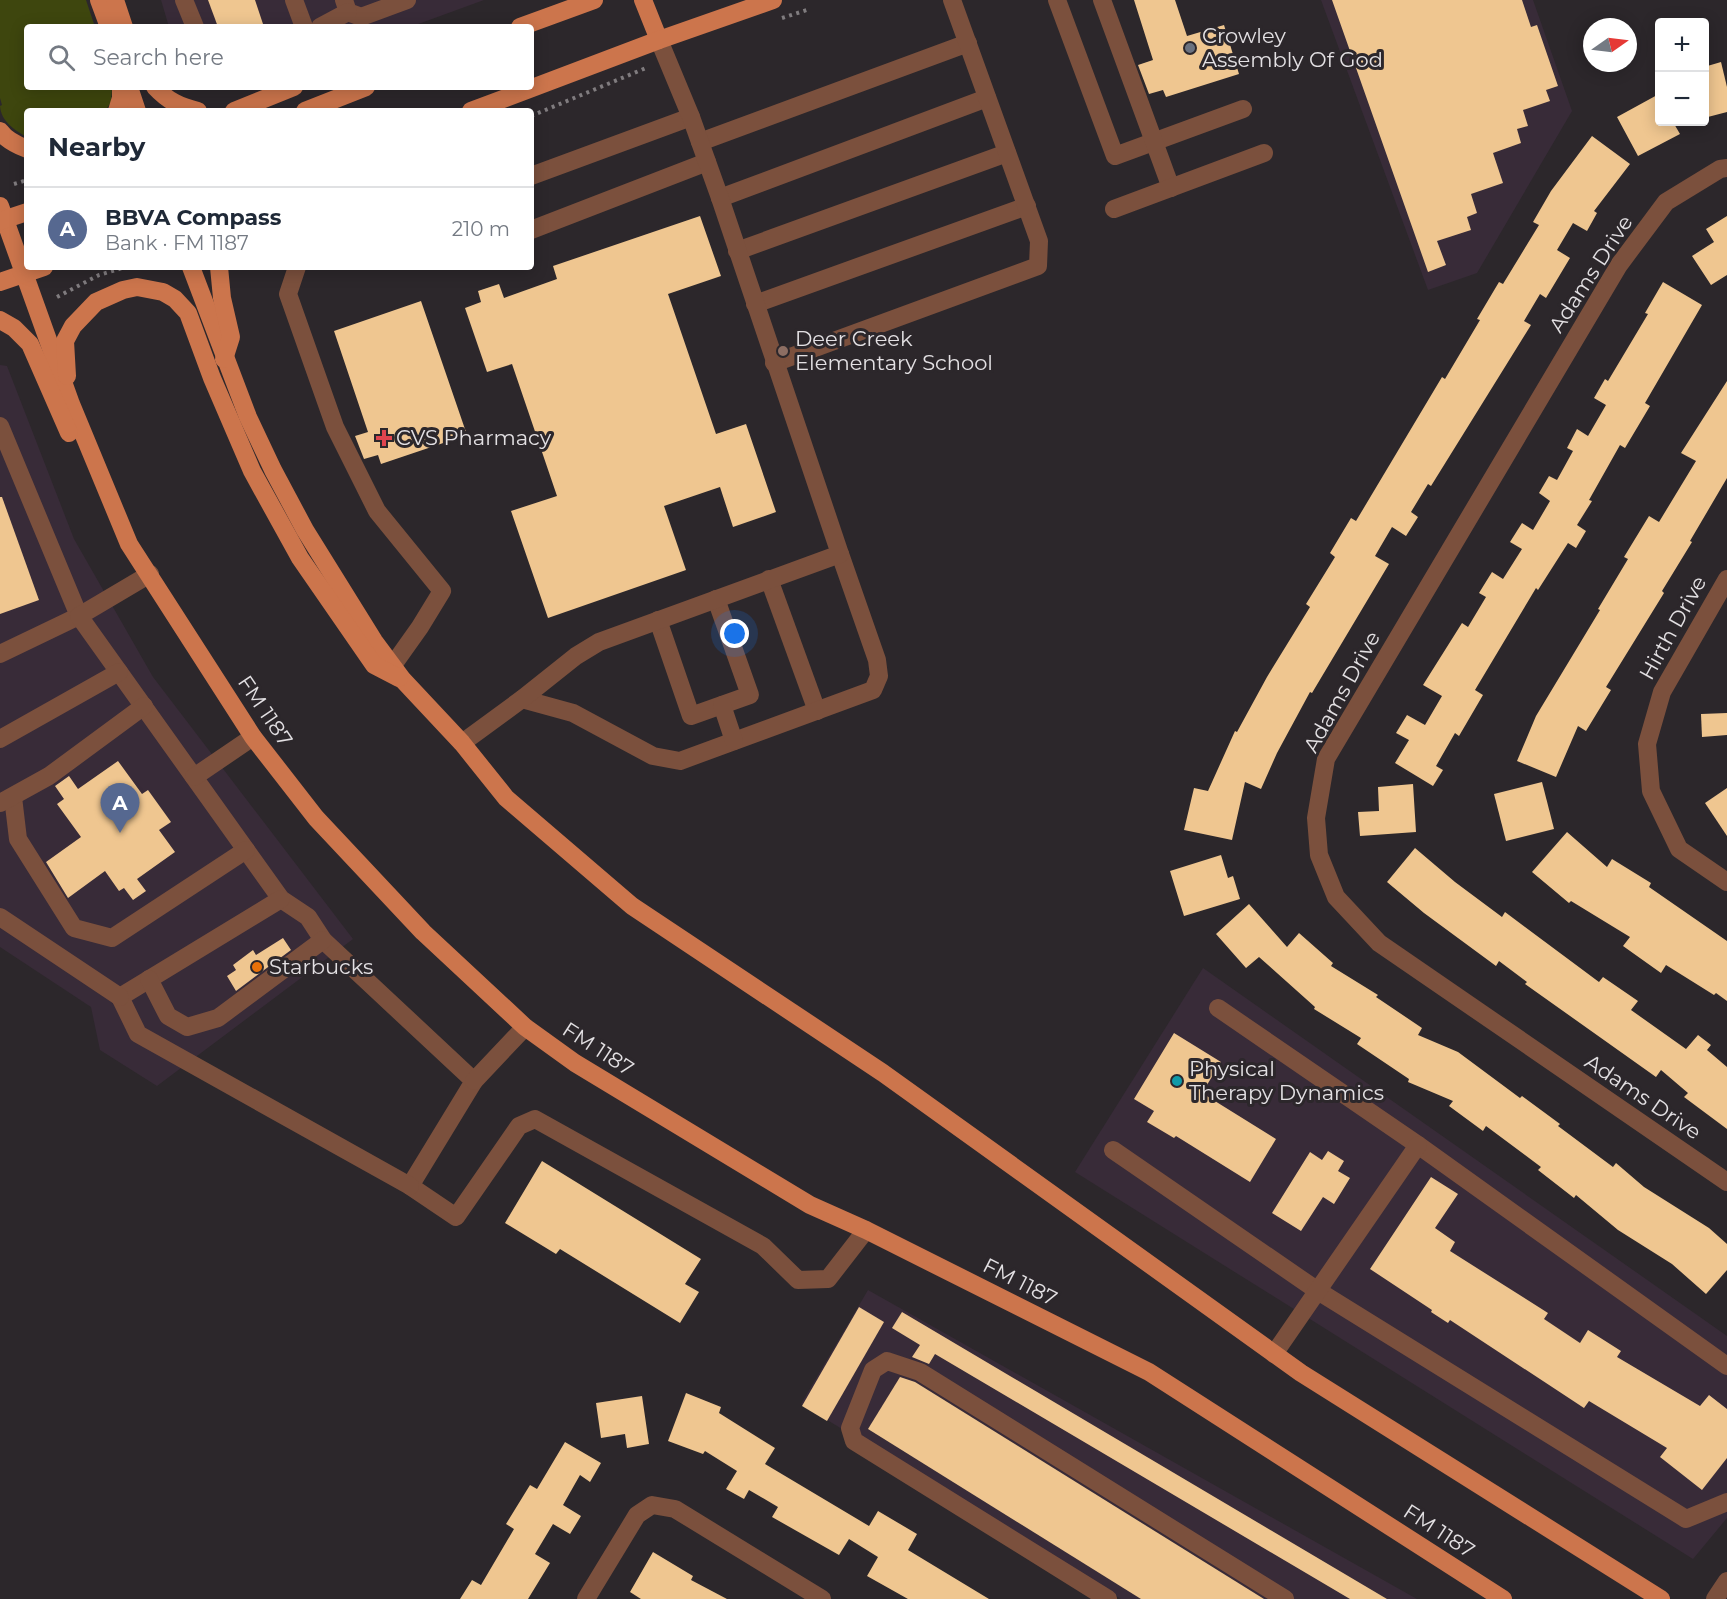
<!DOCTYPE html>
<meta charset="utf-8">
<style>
:root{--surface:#fff;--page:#f6f6f7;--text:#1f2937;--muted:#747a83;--line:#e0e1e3;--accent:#566890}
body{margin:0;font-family:Montserrat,sans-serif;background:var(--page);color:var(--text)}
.controls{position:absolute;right:18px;top:18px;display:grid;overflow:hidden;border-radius:6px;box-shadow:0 3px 15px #0003}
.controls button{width:54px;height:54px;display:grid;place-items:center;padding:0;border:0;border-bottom:2px solid var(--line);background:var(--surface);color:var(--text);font:30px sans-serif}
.compass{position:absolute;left:1583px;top:18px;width:54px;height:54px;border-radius:50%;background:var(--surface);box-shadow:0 3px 15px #0003;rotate:76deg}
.you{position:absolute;left:735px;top:634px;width:21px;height:21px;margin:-15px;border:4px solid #fff;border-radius:50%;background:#1a73e8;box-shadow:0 0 0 9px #1a73e833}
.badge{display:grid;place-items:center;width:39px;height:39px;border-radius:50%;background:var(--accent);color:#fff;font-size:20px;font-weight:700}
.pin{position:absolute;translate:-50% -50px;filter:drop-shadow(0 2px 3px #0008)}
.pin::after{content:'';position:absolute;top:32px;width:21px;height:18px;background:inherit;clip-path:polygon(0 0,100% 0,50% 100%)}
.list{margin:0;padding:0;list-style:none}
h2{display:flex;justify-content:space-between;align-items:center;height:78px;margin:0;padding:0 24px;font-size:26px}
h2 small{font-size:20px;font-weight:400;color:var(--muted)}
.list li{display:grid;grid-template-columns:39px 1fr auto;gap:18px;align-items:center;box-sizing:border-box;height:84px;padding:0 24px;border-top:2px solid var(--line)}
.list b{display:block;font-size:22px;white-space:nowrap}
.list p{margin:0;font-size:20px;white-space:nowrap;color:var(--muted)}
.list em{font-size:20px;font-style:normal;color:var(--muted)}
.icon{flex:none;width:33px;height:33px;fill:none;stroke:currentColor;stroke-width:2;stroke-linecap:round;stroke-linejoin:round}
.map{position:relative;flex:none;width:1727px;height:1599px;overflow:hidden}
.search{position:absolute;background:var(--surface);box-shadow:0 3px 15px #0003;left:24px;top:24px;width:510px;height:66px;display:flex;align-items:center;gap:15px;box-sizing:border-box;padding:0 21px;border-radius:6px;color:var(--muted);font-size:22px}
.panel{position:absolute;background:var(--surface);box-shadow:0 3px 15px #0003;left:24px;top:108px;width:510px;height:162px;border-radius:6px}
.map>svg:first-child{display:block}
.commercial{fill:#382b38}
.green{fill:#3e460e}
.building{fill:#efc690}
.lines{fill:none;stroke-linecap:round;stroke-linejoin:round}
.path{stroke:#807c7f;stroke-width:4;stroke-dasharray:3 4.5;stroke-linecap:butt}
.minor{stroke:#7b503d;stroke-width:18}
.major{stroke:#cc754c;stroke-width:18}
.worship-dot{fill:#6b7280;stroke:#2c272b;stroke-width:2}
.education-dot{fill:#8d6e63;stroke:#2c272b;stroke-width:2}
.health-dot{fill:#e0444e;stroke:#2c272b;stroke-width:2}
.food-dot{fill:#e8710a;stroke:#2c272b;stroke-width:2}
.culture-dot{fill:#0f9aa8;stroke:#2c272b;stroke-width:2}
.labels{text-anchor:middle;stroke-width:6;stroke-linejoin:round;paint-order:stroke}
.poi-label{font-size:21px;fill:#e3e0e3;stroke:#2c272b;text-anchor:start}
.street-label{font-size:21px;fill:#e3e0e3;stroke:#2c272b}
</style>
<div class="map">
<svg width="1727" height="1599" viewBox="0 0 1727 1599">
<rect width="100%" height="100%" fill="#2c272b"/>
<g class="commercial">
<path d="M161,0H484L410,27H169Z"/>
<path d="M1321,0H1533L1572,111L1477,273L1428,290Z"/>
<path d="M0,365L7,366L74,539L153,677L353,939L157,1086L100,1050L91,1007L0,947Z"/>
<path d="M1203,968L1727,1336V1518L1693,1559L1075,1172Z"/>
<path d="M868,1290L1417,1599H1121L801,1404Z"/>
</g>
<path class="green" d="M0,0H86L95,27H27V87H112L111,102L105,111H27V137C14,130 1,121 0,106L2,105L0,98Z"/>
<g class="building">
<path d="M208,0H255L264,27H218Z"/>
<path d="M1134,0H1175L1187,36L1224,25L1239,74L1166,97L1163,90L1149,94L1138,65L1153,60Z"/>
<path d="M1332,0H1522L1531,27L1537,25L1558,86L1546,90L1550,101L1523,110L1528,126L1517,129L1521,143L1493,153L1503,183L1471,194L1477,213L1467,217L1471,230L1437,241L1446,265L1428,272Z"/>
<path d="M1721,62L1727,87V112L1704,118V67Z"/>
<path d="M1659,94V122H1673L1680,134L1638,156L1617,117Z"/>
<path d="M1592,136L1630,164L1594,211L1597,213L1587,231L1573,223L1557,250L1570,258L1546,298L1540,294L1524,321L1531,325L1431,486L1428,484L1411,512L1418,517L1406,536L1392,527L1375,556L1389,564L1312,693L1310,692L1277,753L1261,789L1245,782L1232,840L1184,830L1194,788L1208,791L1235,731L1237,732L1267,677L1310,607L1306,604L1335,557L1330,553L1351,518L1356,521L1442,377L1445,379L1480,320L1477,319L1499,282L1503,284L1539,225L1533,222L1551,191Z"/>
<path d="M700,216L721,276L668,294L716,434L746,424L776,512L733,527L720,487L664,506L686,570L548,618L511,511L557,496L512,364L487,372L465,308L481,302L478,291L499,284L504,298L557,279L553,266Z"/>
<path d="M1727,216V275L1711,285L1692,256L1714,242L1706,229Z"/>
<path d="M1663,282L1702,305L1645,403L1650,406L1625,448L1620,445L1589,500L1592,501L1577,525L1586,531L1576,548L1568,543L1538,590L1536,588L1475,690L1483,695L1459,736L1455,733L1436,766L1443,770L1433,786L1395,763L1409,740L1396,733L1407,715L1425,725L1442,696L1423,685L1462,623L1468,627L1486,597L1479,593L1492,572L1503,579L1522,549L1510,542L1522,523L1533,530L1550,501L1539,493L1549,476L1557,480L1573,451L1567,448L1577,429L1588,436L1606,405L1594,398L1605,379L1608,381L1648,314L1645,313Z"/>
<path d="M421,301L467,435L381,464L378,455L364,459L355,436L368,432L334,331Z"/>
<path d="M1727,381V478L1690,541L1692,542L1662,591L1664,593L1606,687L1611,690L1586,731L1578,726L1556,777L1517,761L1536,716L1600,610L1598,609L1628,559L1624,557L1649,516L1659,522L1696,461L1681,453Z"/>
<path d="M0,497H2L39,600L0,614Z"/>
<path d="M1727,713V735L1702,737L1701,714Z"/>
<path d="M118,761L142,794L148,790L171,822L159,830L175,852L137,879L146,891L133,900L124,888L119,891L105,871L68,898L46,862L81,837L57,804L64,799L55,786L69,776L78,789Z"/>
<path d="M1542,782L1554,829L1506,841L1494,794Z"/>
<path d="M1413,784L1416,832L1360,836L1358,812L1379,811L1378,787Z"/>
<path d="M1727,788V836L1705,803Z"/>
<path d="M1567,832L1607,867L1612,859L1651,883L1649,887L1727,941V1001L1716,993L1714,995L1666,965L1661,973L1623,946L1630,937L1571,901L1569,903L1532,872Z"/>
<path d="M1415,848L1455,882L1502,917L1505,912L1599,982L1603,977L1638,1001L1631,1010L1686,1049L1698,1035L1711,1045L1707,1050L1727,1067V1129L1684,1097L1688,1093L1661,1070L1656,1077L1525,984L1527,982L1499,961L1496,966L1424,913L1387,882Z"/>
<path d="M1221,855L1228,878L1233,876L1240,899L1184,916L1170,871Z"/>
<path d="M1249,904L1287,947L1299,933L1333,963L1331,966L1378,995L1376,997L1422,1028L1418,1035L1458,1052L1520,1098L1522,1096L1560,1124L1558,1126L1613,1167L1616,1163L1644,1187L1709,1228L1727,1244V1270L1706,1294L1672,1264L1618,1230L1576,1195L1574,1198L1538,1170L1541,1167L1486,1126L1483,1131L1449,1106L1453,1101L1408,1082L1409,1079L1357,1044L1361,1038L1314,1009L1315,1007L1259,957L1246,968L1216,934Z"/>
<path d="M283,938L291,950L236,991L227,976L236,970L233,965L253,950L256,955Z"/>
<path d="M1174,1033L1221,1062L1202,1093L1276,1139L1250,1182L1176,1136L1174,1138L1147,1122L1154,1111L1134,1099Z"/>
<path d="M1328,1151L1344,1161L1338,1171L1350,1178L1334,1204L1323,1197L1301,1231L1272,1213L1310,1152L1322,1160Z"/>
<path d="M542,1161L701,1259L685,1284L699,1292L680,1323L560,1249L556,1254L505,1223Z"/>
<path d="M1431,1177L1458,1194L1435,1228L1455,1242L1450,1251L1548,1313L1544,1319L1580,1343L1588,1330L1621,1351L1617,1357L1700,1406L1709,1395L1727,1409V1458L1702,1490L1660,1457L1667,1448L1589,1401L1584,1408L1450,1320L1448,1323L1431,1312L1432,1310L1370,1269Z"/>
<path d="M859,1307L884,1322L827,1421L802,1406Z"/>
<path d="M902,1312L1387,1599H1350L935,1354L929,1364L912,1357L920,1345L892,1328Z"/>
<path d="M900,1377L915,1382L1264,1599H1141L868,1429Z"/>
<path d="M686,1393L721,1407L719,1413L775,1448L765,1464L869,1526L878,1511L917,1534L908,1550L989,1599H908L867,1576L878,1557L849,1539L839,1555L772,1517L778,1507L749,1490L744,1499L726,1489L737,1471L705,1451L703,1454L668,1441Z"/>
<path d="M642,1396L649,1444L627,1448L625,1434L601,1438L596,1403Z"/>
<path d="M565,1442L601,1463L590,1482L580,1475L563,1505L581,1516L570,1534L553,1524L535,1554L550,1563L528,1599H460L472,1580L481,1585L514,1529L506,1524L530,1485L537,1489Z"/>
<path d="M653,1552L693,1576L691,1580L727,1599H641L630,1592Z"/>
</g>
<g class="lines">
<g class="path">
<path d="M782,18L810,9"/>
<path d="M531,116L646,68"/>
<path d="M14,184L27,180"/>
<path d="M57,297L99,275L126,267"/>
</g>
<g class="minor">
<path d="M184,0L195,27"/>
<path d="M294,0L304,27"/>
<path d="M344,0L348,12L361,17L407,0"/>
<path d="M1057,0L1115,156L1243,109"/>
<path d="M1102,0L1171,188"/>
<path d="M320,27L348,12"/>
<path d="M700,142L968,43"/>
<path d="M1727,168L1720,169L1666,202L1619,265L1326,759L1316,818L1319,855L1336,897L1379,943L1727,1182"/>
<path d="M531,176L691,117"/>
<path d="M720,198L987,98"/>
<path d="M1114,209L1264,153"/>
<path d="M531,230L707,162"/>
<path d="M737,251L1007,153"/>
<path d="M297,267L288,294L335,427L377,511L442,591L420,627L393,665"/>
<path d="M755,304L1027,206"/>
<path d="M774,363L1038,266L1039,241L952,0"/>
<path d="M0,426L79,616L0,654"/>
<path d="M150,574L79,616L281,899L308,917L323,940L474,1081L410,1186L456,1217L519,1126L535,1119L763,1246L798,1280L828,1279L866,1230"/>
<path d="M769,579L817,711"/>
<path d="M1727,579L1662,692L1647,744L1651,791L1679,849L1727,882"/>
<path d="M658,620L691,716L750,695L716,599"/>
<path d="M522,699L573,713L653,756L680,761L873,690L879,676L877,660L840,554"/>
<path d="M722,705L734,741"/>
<path d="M0,739L119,672"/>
<path d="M462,743L522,699L576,656L599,642L840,554L720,198L691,117L659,40"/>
<path d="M194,777L253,737"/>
<path d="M13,797L18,839L74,928L112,938L246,850"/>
<path d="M0,803L49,776L144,706"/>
<path d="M281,899L120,997L138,1034L410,1186"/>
<path d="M0,917L120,997"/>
<path d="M149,979L168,1016L187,1027L218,1018L323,940"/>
<path d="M1218,1008L1418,1145L1727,1366"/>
<path d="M474,1081L525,1027"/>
<path d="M1113,1150L1318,1291L1686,1519L1727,1502"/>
<path d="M1274,1354L1418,1145"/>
<path d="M586,1599L637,1515L652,1505L675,1509L822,1599"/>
<path d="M1108,1599L854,1441L850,1428L873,1370L887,1361L920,1372L1285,1599"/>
<path d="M1715,1599L1727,1581"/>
</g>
<g class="major">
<path d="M99,0L109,27"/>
<path d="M115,0L124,27"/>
<path d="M643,0L659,40"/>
<path d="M520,27L594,0"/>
<path d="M129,87L137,111"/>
<path d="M155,87C168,101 180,107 198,111"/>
<path d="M117,111L121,98V87"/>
<path d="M234,111L294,87"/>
<path d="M305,111L366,87"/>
<path d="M471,111L659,40L773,0"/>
<path d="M0,131C6,140 17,145 27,149"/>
<path d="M0,206L71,404L129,544L253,737L316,818L423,932L525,1027L575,1063L810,1205L866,1230L1149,1372L1503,1599"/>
<path d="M0,221L27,212"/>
<path d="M191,267L248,417L273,470L305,530L374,641L403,680L462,743L506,798L632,906L883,1073L1301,1373L1661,1599"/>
<path d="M219,267L222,298L231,337L224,359"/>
<path d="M0,282L44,267"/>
<path d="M0,320L14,328L30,344L69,433"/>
<path d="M67,376L65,341L73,326L96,302L123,290L137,287L163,292L175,299L188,313L212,378L252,471L300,558L374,665L399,678"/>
</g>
</g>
<circle class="worship-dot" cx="1190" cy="48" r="6"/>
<circle class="education-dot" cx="783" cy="351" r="6"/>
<path class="health-dot" d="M381 429h6v6h6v6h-6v6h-6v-6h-6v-6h6z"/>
<circle class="food-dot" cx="257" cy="967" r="6"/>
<circle class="culture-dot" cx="1177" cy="1081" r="6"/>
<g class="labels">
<g class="poi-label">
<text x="1202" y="43">Crowley<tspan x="1202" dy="24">Assembly Of God</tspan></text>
<text x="795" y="346">Deer Creek<tspan x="795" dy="24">Elementary School</tspan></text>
<text x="396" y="445">CVS Pharmacy</text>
<text x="269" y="974">Starbucks</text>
<text x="1189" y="1076">Physical<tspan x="1189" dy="24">Therapy Dynamics</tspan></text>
</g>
<g class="street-label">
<text transform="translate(1591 274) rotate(-57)" y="7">Adams Drive</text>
<text transform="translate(1673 628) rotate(-61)" y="7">Hirth Drive</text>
<text transform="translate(1342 692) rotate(-61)" y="7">Adams Drive</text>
<text transform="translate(265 711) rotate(56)" y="7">FM 1187</text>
<text transform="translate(598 1049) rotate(33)" y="7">FM 1187</text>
<text transform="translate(1643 1097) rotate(34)" y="7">Adams Drive</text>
<text transform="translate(1020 1282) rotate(27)" y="7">FM 1187</text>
<text transform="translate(1439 1531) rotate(33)" y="7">FM 1187</text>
</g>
</g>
</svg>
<div class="controls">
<button>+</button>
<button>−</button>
</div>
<svg class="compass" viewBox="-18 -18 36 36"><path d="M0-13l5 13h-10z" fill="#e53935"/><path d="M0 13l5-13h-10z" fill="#747a83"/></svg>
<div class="you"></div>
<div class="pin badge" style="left:120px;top:833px">A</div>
<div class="search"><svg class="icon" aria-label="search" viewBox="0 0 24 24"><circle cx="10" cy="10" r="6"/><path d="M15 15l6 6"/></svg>Search here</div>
<section class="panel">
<h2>Nearby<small></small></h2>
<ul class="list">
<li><span class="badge">A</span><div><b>BBVA Compass</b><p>Bank · FM 1187</p></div><em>210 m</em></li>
</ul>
</section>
</div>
